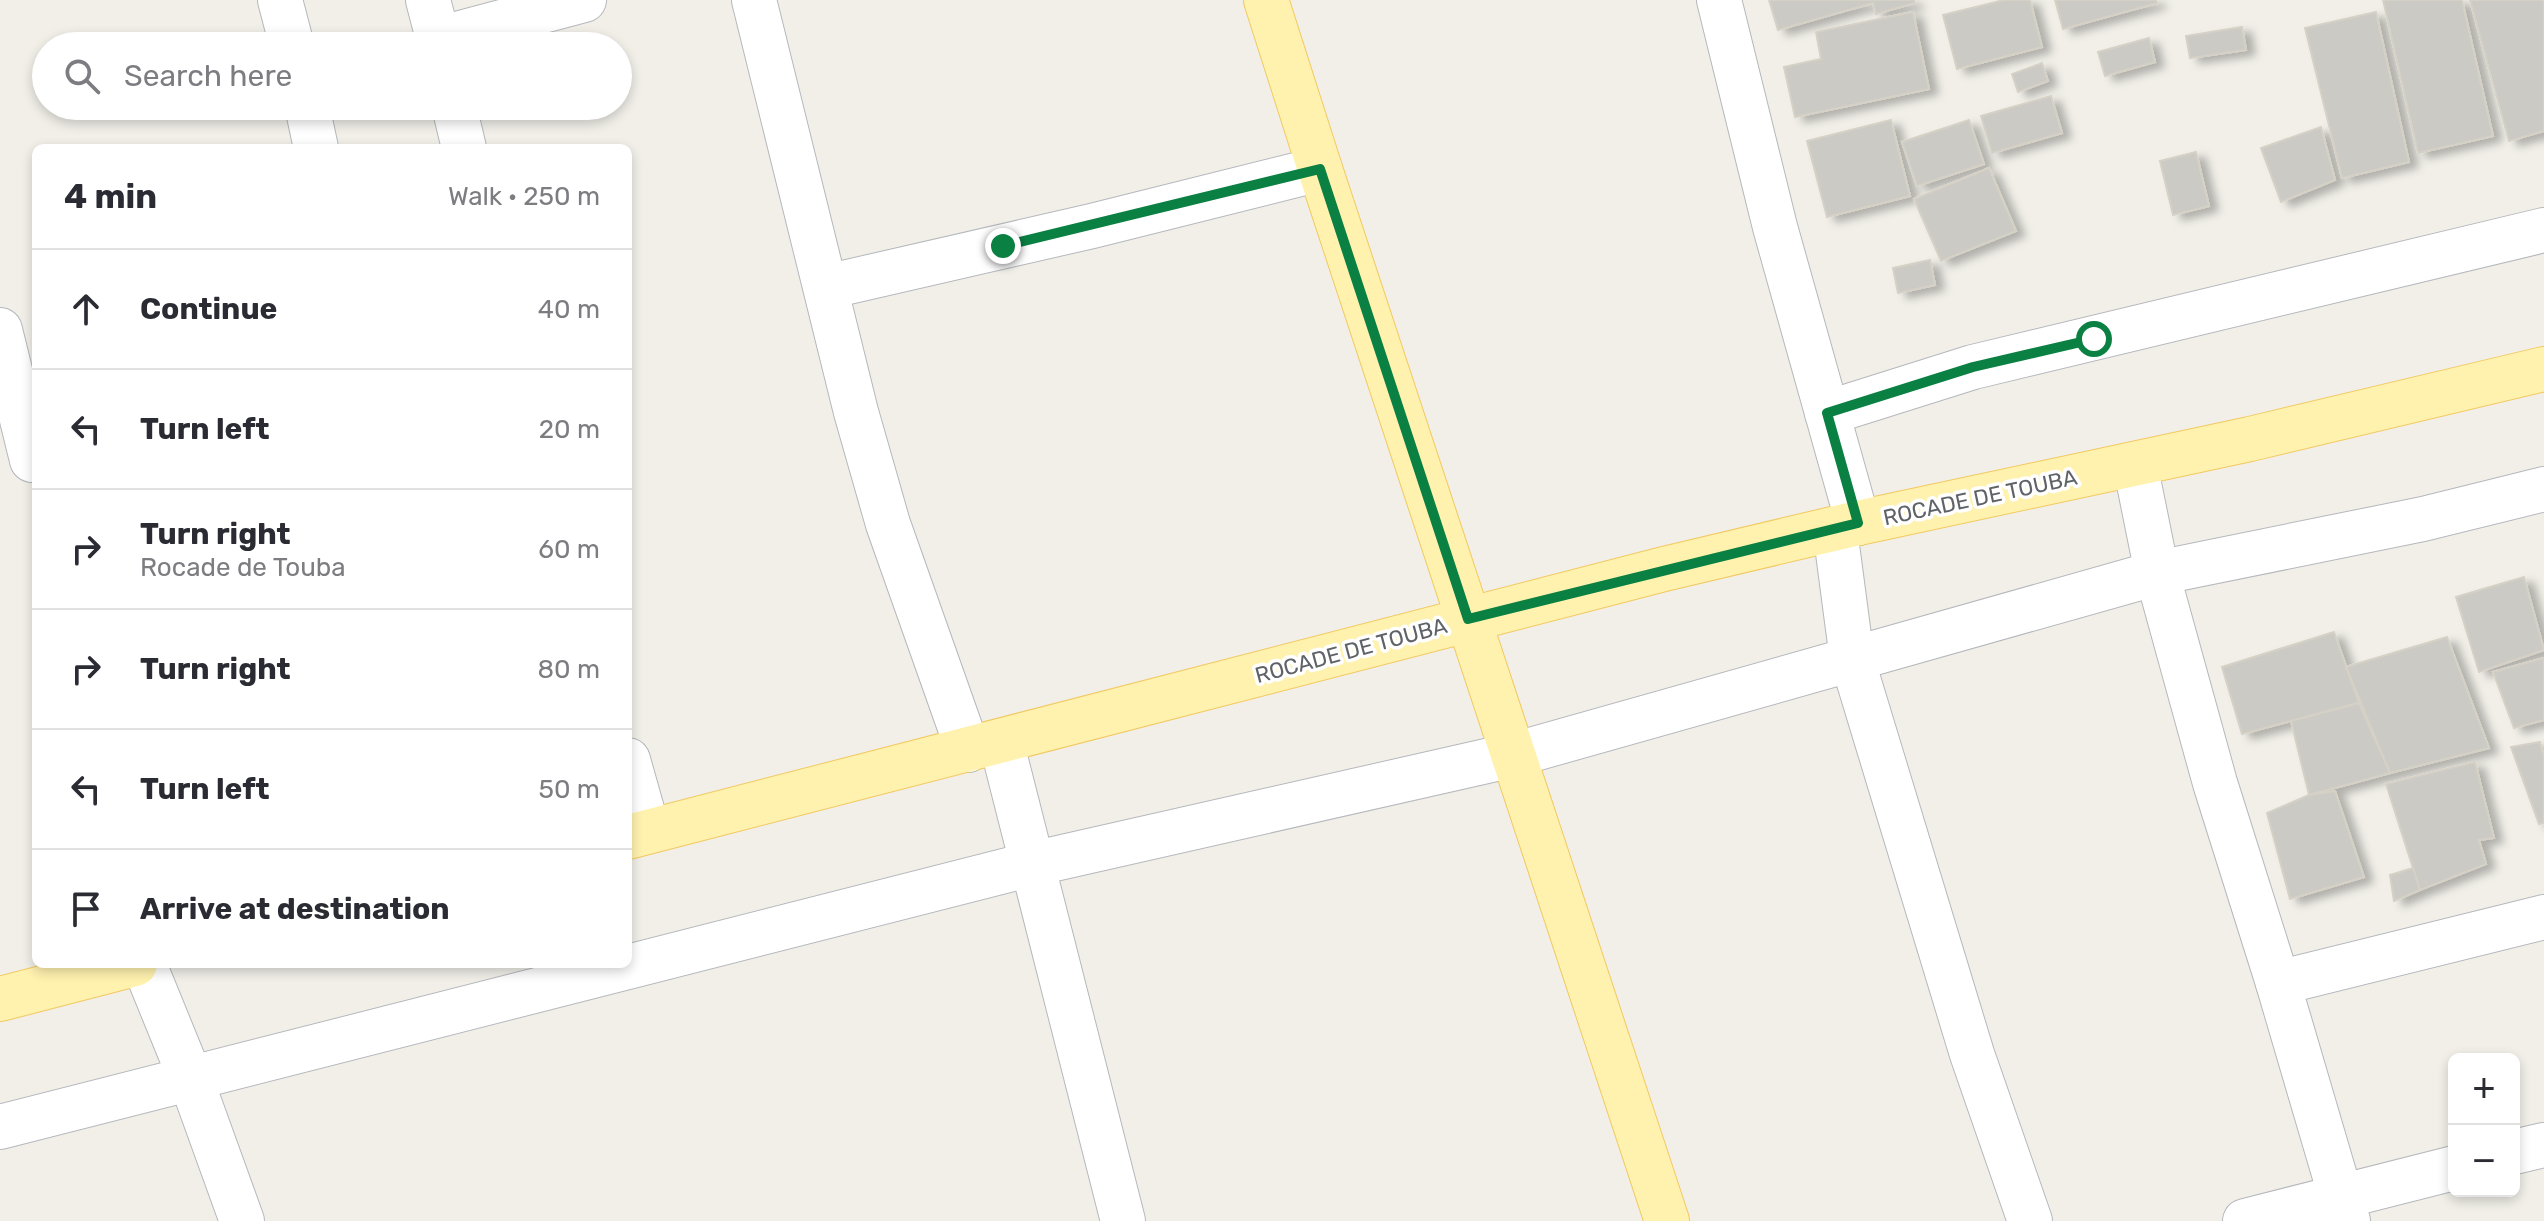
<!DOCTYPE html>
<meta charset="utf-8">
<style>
:root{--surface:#fff;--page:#f2f2f3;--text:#2b2b33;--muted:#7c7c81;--line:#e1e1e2}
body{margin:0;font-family:Rubik,sans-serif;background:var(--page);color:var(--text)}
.controls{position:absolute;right:24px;bottom:24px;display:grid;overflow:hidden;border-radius:12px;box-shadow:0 4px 12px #0003}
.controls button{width:72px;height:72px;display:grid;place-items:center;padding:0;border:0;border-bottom:2px solid var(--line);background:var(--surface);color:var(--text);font:40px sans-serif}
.stop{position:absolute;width:24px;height:24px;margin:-18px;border:6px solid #0b8043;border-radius:50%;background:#fff}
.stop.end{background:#0b8043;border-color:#fff;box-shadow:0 2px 8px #0008}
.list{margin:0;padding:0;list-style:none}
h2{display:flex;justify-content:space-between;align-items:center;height:104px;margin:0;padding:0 32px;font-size:34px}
h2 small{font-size:26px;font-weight:400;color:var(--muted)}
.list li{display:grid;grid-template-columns:52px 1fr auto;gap:24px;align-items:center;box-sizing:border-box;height:120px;padding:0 32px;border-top:2px solid var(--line)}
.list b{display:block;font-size:30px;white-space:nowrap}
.list p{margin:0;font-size:26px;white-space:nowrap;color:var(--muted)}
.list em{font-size:26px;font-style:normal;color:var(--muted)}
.icon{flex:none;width:44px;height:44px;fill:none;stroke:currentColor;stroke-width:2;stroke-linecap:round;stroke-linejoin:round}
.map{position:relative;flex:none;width:2544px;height:1221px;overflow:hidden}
.search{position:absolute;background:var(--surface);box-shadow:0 4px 12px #0003;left:32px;top:32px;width:600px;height:88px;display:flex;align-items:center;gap:20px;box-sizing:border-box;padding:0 28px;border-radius:44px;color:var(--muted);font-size:30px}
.panel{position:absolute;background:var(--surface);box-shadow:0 4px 12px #0003;left:32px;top:144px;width:600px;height:824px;border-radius:12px}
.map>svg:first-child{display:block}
.building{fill:#cccac5;stroke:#d6d1c6;stroke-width:2;filter:url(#shadow)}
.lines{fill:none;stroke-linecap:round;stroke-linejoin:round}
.minor-casing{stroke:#b5b8bc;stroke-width:46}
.major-casing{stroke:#f2c960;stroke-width:46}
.minor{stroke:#fff;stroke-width:44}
.major{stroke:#fff2af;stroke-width:44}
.route{stroke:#0b8043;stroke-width:10}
.labels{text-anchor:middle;stroke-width:7;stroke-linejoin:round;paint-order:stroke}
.street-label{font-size:22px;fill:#5f6368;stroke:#fff}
</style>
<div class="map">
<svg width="2544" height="1221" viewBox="0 0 2544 1221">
<defs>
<filter id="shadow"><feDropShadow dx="9" dy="5" stdDeviation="4" flood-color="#0004"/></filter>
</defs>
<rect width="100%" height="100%" fill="#f1efe8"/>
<g class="building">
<path d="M1769,0H1914V3L1876,14L1873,3L1778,30Z"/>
<path d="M2004,0H2030L2042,47L1957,69L1943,15Z"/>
<path d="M2055,0H2156L2157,3L2063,29Z"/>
<path d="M2383,0H2462L2493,136L2418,153Z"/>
<path d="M2470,0H2544V131L2509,141Z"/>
<path d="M1913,12L1929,89L1795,117L1784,67L1821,59L1816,32Z"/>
<path d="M2376,12L2409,162L2342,178L2305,28Z"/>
<path d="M2242,27L2246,50L2190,58L2186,36Z"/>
<path d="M2149,38L2155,62L2105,76L2098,52Z"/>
<path d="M2042,63L2048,81L2018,92L2012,74Z"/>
<path d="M2051,96L2062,133L1992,153L1981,116Z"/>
<path d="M1891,120L1910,196L1827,217L1807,141Z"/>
<path d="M1969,120L1984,164L1917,186L1902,142Z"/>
<path d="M2321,127L2335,180L2281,202L2261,148Z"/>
<path d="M2196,152L2209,206L2173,215L2160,161Z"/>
<path d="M1989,168L2016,231L1941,261L1914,199Z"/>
<path d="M1930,260L1935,285L1898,293L1893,268Z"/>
<path d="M2524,577L2544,650L2479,672L2456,597Z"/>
<path d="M2334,632L2359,703L2242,734L2222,667Z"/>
<path d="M2447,637L2489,748L2390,773L2346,667Z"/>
<path d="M2544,658V720L2514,728L2493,672Z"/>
<path d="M2359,703L2390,773L2309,795L2291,721Z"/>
<path d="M2540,742L2544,757V823L2539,824L2511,747Z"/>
<path d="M2475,762L2494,838L2479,840L2486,864L2420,890L2386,784Z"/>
<path d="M2335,791L2364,877L2290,899L2267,813L2309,795Z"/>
<path d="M2413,868L2420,890L2394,901L2390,875Z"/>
</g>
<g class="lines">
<defs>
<g id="minor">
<path d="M280,0L292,46"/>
<path d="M428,0L440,46"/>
<path d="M754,0L856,412L888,524L968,750"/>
<path d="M1719,0L1775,227L1858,523"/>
<path d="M438,39L584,0"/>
<path d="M307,106L316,148"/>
<path d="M454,106L464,148"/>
<path d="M826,287L1092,226L1320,169"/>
<path d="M0,330L32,460"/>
<path d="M1827,413L1973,367L2544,230"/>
<path d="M2135,464L2157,573L2215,783L2278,983L2348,1221"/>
<path d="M1835,530L1852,659L1972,1054L2030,1221"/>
<path d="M1001,741L1123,1221"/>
<path d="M628,760L648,831"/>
<path d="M144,964L190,1077L242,1221"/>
<path d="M2278,983L2544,917"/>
<path d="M0,1127L1032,864L1513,755L2157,573L2423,519L2544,489"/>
<path d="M2514,1152L2544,1145"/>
<path d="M2245,1221L2454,1168"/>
</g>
<g id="major">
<path d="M1266,0L1320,169L1667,1221"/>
<path d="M628,837L1664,569L1858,523L2250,439L2544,369"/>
<path d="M0,999L135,964"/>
</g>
</defs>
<use href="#minor" class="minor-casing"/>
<use href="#major" class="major-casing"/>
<use href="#minor" class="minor"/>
<use href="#major" class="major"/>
</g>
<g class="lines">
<path class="route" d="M1003,246L1320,169L1468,619L1858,523L1827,413L1973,367L2094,339"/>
</g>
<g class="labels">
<g class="street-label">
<text transform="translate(1980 497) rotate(-12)" y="8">ROCADE DE TOUBA</text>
<text transform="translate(1351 650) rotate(-15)" y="8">ROCADE DE TOUBA</text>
</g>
</g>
</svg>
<div class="controls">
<button>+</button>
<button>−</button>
</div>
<div class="stop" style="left:2094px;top:339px"></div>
<div class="stop end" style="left:1003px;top:246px"></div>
<div class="search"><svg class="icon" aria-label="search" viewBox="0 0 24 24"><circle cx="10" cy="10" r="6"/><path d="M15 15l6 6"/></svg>Search here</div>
<section class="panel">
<h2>4 min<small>Walk · 250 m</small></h2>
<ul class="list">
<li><svg class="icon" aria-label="ahead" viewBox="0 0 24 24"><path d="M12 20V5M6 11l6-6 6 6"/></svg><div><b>Continue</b></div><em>40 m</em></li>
<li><svg class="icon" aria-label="left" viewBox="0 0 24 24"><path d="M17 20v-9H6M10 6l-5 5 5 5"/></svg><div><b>Turn left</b></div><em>20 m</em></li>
<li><svg class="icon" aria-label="right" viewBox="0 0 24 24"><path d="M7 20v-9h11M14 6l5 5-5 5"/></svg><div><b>Turn right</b><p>Rocade de Touba</p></div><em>60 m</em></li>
<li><svg class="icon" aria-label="right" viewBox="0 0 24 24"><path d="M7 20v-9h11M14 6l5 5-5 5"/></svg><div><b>Turn right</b></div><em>80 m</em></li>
<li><svg class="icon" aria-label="left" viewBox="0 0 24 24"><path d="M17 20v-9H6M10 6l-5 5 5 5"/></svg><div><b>Turn left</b></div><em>50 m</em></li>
<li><svg class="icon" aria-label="arrive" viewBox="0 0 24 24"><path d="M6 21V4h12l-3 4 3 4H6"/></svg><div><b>Arrive at destination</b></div></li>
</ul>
</section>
</div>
